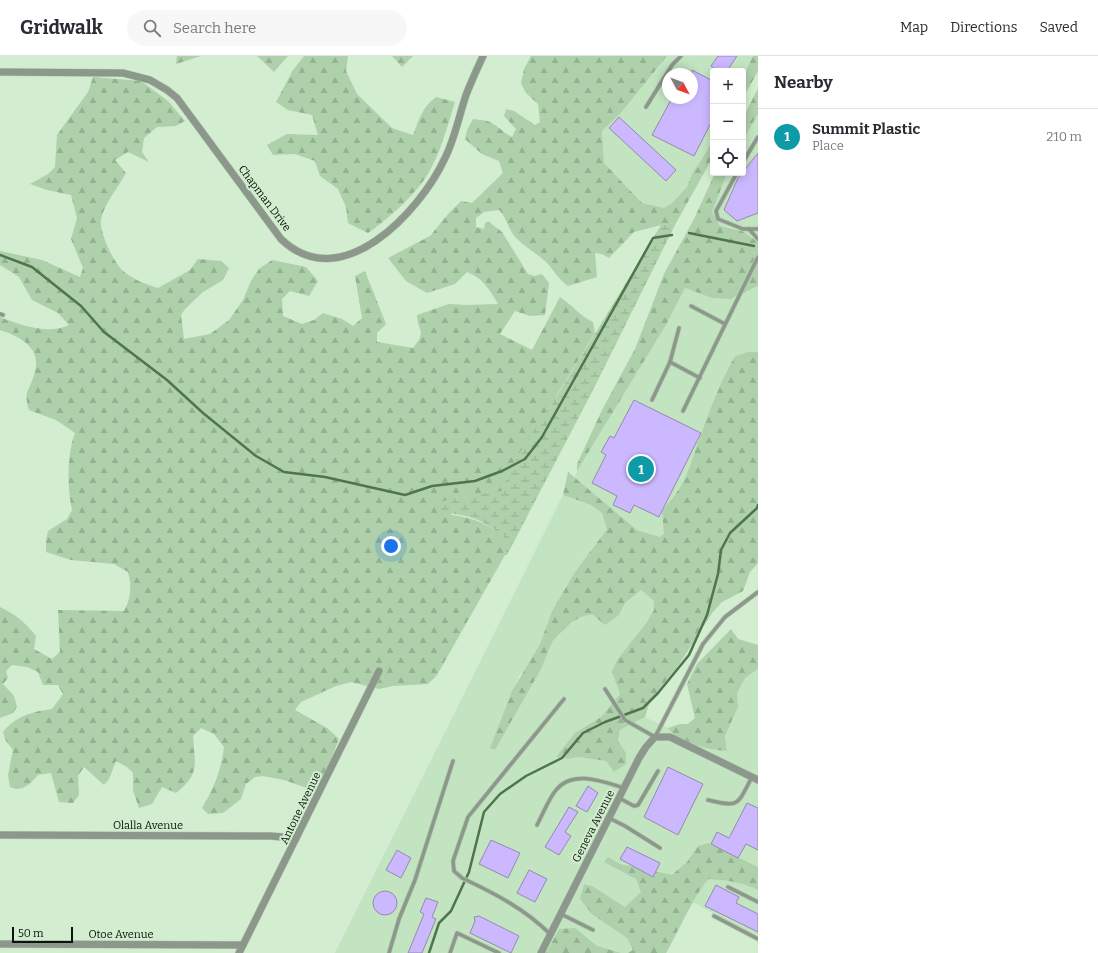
<!DOCTYPE html>
<meta charset="utf-8">
<style>
:root{--surface:#fff;--page:#f7f7f7;--text:#2b2b33;--muted:#7c7c81;--line:#e1e1e2;--accent:#0b8043}
body{margin:0;font-family:Bitter,serif;background:var(--page);color:var(--text)}
.controls{position:absolute;right:12px;top:12px;display:grid;overflow:hidden;border-radius:4px;box-shadow:0 2px 10px #0003}
.controls button{width:36px;height:36px;display:grid;place-items:center;padding:0;border:0;border-bottom:1px solid var(--line);background:var(--surface);color:var(--text);font:20px sans-serif}
.compass{position:absolute;left:662px;top:12px;width:36px;height:36px;border-radius:50%;background:var(--surface);box-shadow:0 2px 10px #0003;rotate:131deg}
.scale{position:absolute;left:12px;bottom:10px;width:61px;box-sizing:border-box;padding-left:4px;border:2px solid #0b140a;border-top:0;font-size:11px;line-height:14px;white-space:nowrap;color:#0b140a;-webkit-text-stroke:3px #d2edcf;paint-order:stroke}
.you{position:absolute;left:391px;top:490px;width:14px;height:14px;margin:-10px;border:3px solid #fff;border-radius:50%;background:#1a73e8;box-shadow:0 0 0 6px #1a73e833}
.badge{display:grid;place-items:center;width:26px;height:26px;border-radius:50%;background:var(--accent);color:#fff;font-size:13px;font-weight:700}
.pin{position:absolute;translate:-50% -50%;border:2px solid #fff;box-shadow:0 1px 4px #0006}
.list{margin:0;padding:0;list-style:none}
h2{display:flex;justify-content:space-between;align-items:center;height:52px;margin:0;padding:0 16px;font-size:17px}
h2 small{font-size:13px;font-weight:400;color:var(--muted)}
.list li{display:grid;grid-template-columns:26px 1fr auto;gap:12px;align-items:center;box-sizing:border-box;height:56px;padding:0 16px;border-top:1px solid var(--line)}
.list b{display:block;font-size:15px;white-space:nowrap}
.list p{margin:0;font-size:13px;white-space:nowrap;color:var(--muted)}
.list em{font-size:13px;font-style:normal;color:var(--muted)}
.icon{flex:none;width:22px;height:22px;fill:none;stroke:currentColor;stroke-width:2;stroke-linecap:round;stroke-linejoin:round}
.map{position:relative;flex:none;width:758px;height:897px;overflow:hidden}
header{display:flex;align-items:center;gap:24px;box-sizing:border-box;height:56px;padding:0 20px;background:var(--surface);border-bottom:1px solid var(--line)}
header strong{font-size:19px}
nav{display:flex;gap:22px;margin-inline-start:auto;font-size:14px}
.search{width:280px;height:36px;background:var(--page);display:flex;align-items:center;gap:10px;box-sizing:border-box;padding:0 14px;border-radius:22px;color:var(--muted);font-size:15px}
main{display:flex}
aside{flex:1;background:var(--surface)}
.map>svg:first-child{display:block}
.built{fill:#c3e4c1;fill-rule:evenodd}
.forest{fill:url(#forest-firs)}
.wetland{fill:url(#wetland-marsh)}
.lines{fill:none;stroke-linecap:round;stroke-linejoin:round}
.stream{stroke:#4e754b;stroke-width:2.5}
.building{fill:#cbb8fe;stroke:#938bab}
.lane-casing{stroke:#b2caaf;stroke-width:5}
.street-casing{stroke:#b2caaf;stroke-width:8}
.lane{stroke:#8d988c;stroke-width:3.5}
.street{stroke:#8d988c;stroke-width:7}
.labels{text-anchor:middle;stroke-width:4;stroke-linejoin:round;paint-order:stroke}
.street-label{font-size:11px;fill:#0b140a;stroke:#d2edcf}
</style>
<header>
<strong>Gridwalk</strong>
<div class="search"><svg class="icon" aria-label="search" viewBox="0 0 24 24"><circle cx="10" cy="10" r="6"/><path d="M15 15l6 6"/></svg>Search here</div>
<nav><a>Map</a><a>Directions</a><a>Saved</a></nav>
</header>
<main>
<div class="map">
<svg width="758" height="897" viewBox="0 0 758 897">
<defs>
<pattern id="forest-firs" width="22" height="20" patternUnits="userSpaceOnUse"><rect width="22" height="20" fill="#aed0ab"/><path d="M5 1l3.5 6h-7zM16 11l3.5 6h-7z" fill="#94b292"/></pattern>
<pattern id="wetland-marsh" width="20" height="14" patternUnits="userSpaceOnUse"><rect width="20" height="14" fill="#aed0ab"/><path d="M1 5h8M5 5V1M11 12h8M15 12V8" fill="none" stroke="#94b292"/></pattern>
</defs>
<rect width="100%" height="100%" fill="#d2edcf"/>
<g class="built">
<path d="M667,0H753L743,21V15H713V85L692,118L687,131L671,148L664,152L642,147L604,107L602,75L620,58ZM668,18H692V42H668Z"/>
<path d="M758,58V186L734,172L720,170L711,156L727,117H743V84Z"/>
<path d="M758,230V296H748L735,300L723,323L691,409L682,428L662,455L665,478L660,481L637,474L574,422L577,415L666,269L685,232L712,242L730,243Z"/>
<path d="M563,439L591,449L602,457L607,472L575,516L552,555L540,588L528,610L519,620L490,692L495,693L541,613L553,584L563,572L583,560L619,559L625,547L641,534L654,545V554L647,566L617,604L612,616L620,638L601,661L575,677L568,703L578,701L606,705L614,716L626,697L618,685L620,674L645,661L668,672L671,677L700,690L727,695L725,680L738,651L736,637L745,622L758,613V883L693,846L666,897H335Z"/>
</g>
<g class="forest">
<path d="M177,0H201L176,8Z"/>
<path d="M257,0H288L274,16Z"/>
<path d="M304,0H348L346,15L357,38L392,72L413,79C419,64 422,51 436,41L455,46C447,71 440,99 426,121C413,141 387,164 368,177L348,167L346,151L338,133L320,120L315,105L295,98L273,99L267,89L287,78L318,79L312,59L288,54L276,46L293,14Z"/>
<path d="M392,0H413L402,11Z"/>
<path d="M531,0H667L620,58L602,75L604,107L642,147L664,152L671,148L687,131L692,118L713,85V101L676,167L661,169L634,176L609,202L602,198L595,197L597,221L568,230C556,221 555,215 545,205C536,197 525,191 516,182C508,173 507,162 499,154L484,156L476,162V171L484,173L485,167L489,166L502,176L528,218L534,220L542,218L549,227L545,259L530,260L515,255L500,278L532,294L560,241C572,249 580,260 593,266L595,277L531,381C519,397 507,416 502,436L453,442L451,459C476,462 489,469 509,484L505,499L437,619L428,628L393,630L379,633L351,626L336,630L301,646L295,654L327,672L339,683L328,711L315,735L284,724L263,720L255,721L246,728L241,743L223,757L208,758L202,752C214,732 221,715 224,691L214,678L201,672L193,680C195,709 200,718 176,737L162,731L152,748L139,752L133,735V717L127,711L116,705L109,723L104,729L84,711L78,720L79,739L73,747L59,746L51,717L38,719C29,729 23,736 10,731L8,719L13,694L6,685L3,676C16,660 31,656 52,653L63,638L58,629H43L38,616L27,611L12,609L6,615L8,622L3,628L14,640L17,651L13,657L0,662V551C15,558 26,567 36,580L34,593L52,603L60,596L58,554L124,555C131,542 132,530 128,516L114,508L71,504L46,496V484L48,475L67,463L72,454C67,432 67,398 75,377L56,364L29,354C23,335 29,336 34,319C43,293 22,281 0,274V261C20,269 48,279 69,269L58,257L32,244L19,221L0,209V195L42,204L80,221L83,212L71,183L77,162L71,139L47,134L30,128L48,118L55,111L57,79L88,36L93,21L141,25L168,45L185,65L176,70L157,71L144,82L142,96L149,106L128,96L115,104L126,117C118,132 105,146 101,163C99,176 113,205 122,214C132,223 145,228 158,232L190,214L198,203L221,205L229,212L223,224L203,236L185,253L181,259L184,283L210,278L229,264L243,244L251,225L259,213L272,204L306,211L318,225L309,240L290,235L282,243L283,260L302,268L314,264L323,257L342,263L353,270L362,262L355,220L365,215L386,268L377,277V286L413,292C427,275 418,276 417,259L449,248L466,249L498,248C489,233 483,222 467,216L455,228L427,237L406,225L388,202L430,180L449,157L461,145L472,147L503,117L499,105L482,98L465,83L467,74L473,63C478,64 483,64 487,65C497,68 503,77 512,81L516,73L504,60L506,53L514,55L535,69L540,66L538,48L526,37L521,27L524,13Z"/>
<path d="M753,0H758V15L743,42V21Z"/>
<path d="M758,32V58L743,84V62Z"/>
<path d="M715,117H727L712,156L720,170L742,175L758,186V230L730,243L712,242L685,232L666,269L577,415V408L602,354L635,293L664,218L694,163Z"/>
<path d="M748,296H758V507L750,516L743,535L722,546L712,557L680,607L650,645L645,661L620,674L618,685L626,697V708L614,716L606,705L578,701L568,703L556,701L575,677L601,661L620,638L612,616L617,604L647,566L654,554V545L641,534L625,547L619,559L605,569L593,559L583,560L572,566L553,584L541,613L495,694L490,692L512,635L540,588L552,555L575,516L607,473L602,457L591,449L563,439L568,416L637,474L660,481L664,478L662,455C669,446 677,437 682,428C692,410 695,391 703,373C712,348 722,323 735,300Z"/>
<path d="M731,573L738,583L758,589V613L745,622L737,637L738,651L725,680L727,695C710,694 677,687 668,672L680,668H688L695,662L687,628L697,608Z"/>
<path d="M708,787L758,811V834C742,826 726,824 708,823C691,845 680,872 666,897H628L633,894L627,882L592,858L580,843L584,828L592,830L625,851L641,836L636,823L604,806L608,801L620,808L672,819L687,806L698,790Z"/>
<path d="M575,872L597,890L621,897H546L559,873Z"/>
</g>
<path class="wetland" d="M676,167L594,332L507,499H505L508,484C497,475 486,467 473,462C461,458 451,459 439,453L441,446L453,442L502,435C511,403 540,367 558,338C593,282 627,225 661,169Z"/>
<g class="lines">
<g class="stream">
<path d="M689,177L754,190"/>
<path d="M0,199L32,211L81,250L104,276L167,324L203,357L256,400L284,416L325,421L405,439L432,430L475,425L502,415L525,403L542,381L653,182L672,179"/>
<path d="M429,897L439,867L451,855L469,816L484,756L500,738L526,720L562,702L583,677L605,666L643,652L658,637L689,599L707,559L718,518L721,494L730,477L757,452L758,449"/>
</g>
</g>
<g class="building">
<path d="M718,0H737L727,15H719L711,10Z"/>
<path d="M692,14L713,25V63L694,100L652,79L672,42H692Z"/>
<path d="M619,61L676,114L666,125L609,72Z"/>
<path d="M758,97V157L737,165L724,154L738,122Z"/>
<path d="M634,344L701,377L659,461L634,449L630,457L613,449L617,440L592,427L606,399L601,396L610,380L614,382Z"/>
<path d="M668,711L703,728L678,779L644,761Z"/>
<path d="M588,730L598,737L587,756L576,750Z"/>
<path d="M747,747L758,752V794L746,788L738,802L711,788L717,776L729,782Z"/>
<path d="M569,751L578,756L565,776L571,780L559,799L545,791Z"/>
<path d="M491,784L520,797L508,822L479,808Z"/>
<path d="M627,791L660,807L653,821L620,803Z"/>
<path d="M397,794L411,802L401,822L386,814Z"/>
<path d="M529,814L547,823L535,846L517,837Z"/>
<path d="M716,829L739,841L736,847L758,858V876L705,850Z"/>
<circle cx="385" cy="847" r="12"/>
<path d="M426,842L438,846L432,861L436,863L422,897H408L424,858L420,856Z"/>
<path d="M479,860L519,880L511,897L470,877L475,865L474,861Z"/>
</g>
<g class="lines">
<defs>
<g id="lane">
<path d="M646,51L672,9L681,0"/>
<path d="M743,106L758,81"/>
<path d="M737,117L716,155L718,163L743,173H758"/>
<path d="M749,173L758,183"/>
<path d="M691,250L725,268"/>
<path d="M0,258L3,259"/>
<path d="M670,306L700,322"/>
<path d="M652,344L670,306L679,272"/>
<path d="M683,355L758,201"/>
<path d="M605,633L625,664L655,681L703,588L725,561L758,536"/>
<path d="M619,742L634,750L638,749L658,715"/>
<path d="M708,744C740,752 737,749 752,721"/>
<path d="M609,762L625,770L660,792"/>
<path d="M537,769C543,758 548,744 556,734C573,713 604,726 624,732"/>
<path d="M728,831L758,846"/>
<path d="M561,858L593,874"/>
<path d="M714,860L758,883"/>
<path d="M550,878C525,853 494,837 462,822L454,815L453,805L468,761L564,643"/>
<path d="M389,897L399,863L415,824L453,705"/>
<path d="M450,897L457,877L499,897"/>
</g>
<g id="street">
<path d="M0,16L123,17L150,24L167,34L177,42L281,183C341,241 420,156 445,102C455,82 459,60 466,39C471,26 477,13 483,0"/>
<path d="M0,779L270,780L296,782"/>
<path d="M0,888L243,889"/>
<path d="M239,897L379,615"/>
<path d="M541,897L639,702L646,691L655,681H670L758,724"/>
</g>
</defs>
<use href="#lane" class="lane-casing"/>
<use href="#street" class="street-casing"/>
<use href="#lane" class="lane"/>
<use href="#street" class="street"/>
</g>
<g class="labels">
<g class="street-label">
<text transform="translate(265 142) rotate(53)" y="4">Chapman Drive</text>
<text transform="translate(300 752) rotate(-64)" y="4">Antone Avenue</text>
<text x="148" y="773">Olalla Avenue</text>
<text transform="translate(593 770) rotate(-63)" y="4">Geneva Avenue</text>
<text x="121" y="882">Otoe Avenue</text>
</g>
</g>
</svg>
<div class="controls">
<button>+</button>
<button>−</button>
<button><svg class="icon" aria-label="locate" viewBox="0 0 24 24"><circle cx="12" cy="12" r="6"/><path d="M12 2v4M12 18v4M2 12h4M18 12h4"/></svg></button>
</div>
<svg class="compass" viewBox="-18 -18 36 36"><path d="M0-13l5 13h-10z" fill="#e53935"/><path d="M0 13l5-13h-10z" fill="#7c7c81"/></svg>
<div class="scale">50 m</div>
<div class="you"></div>
<div class="pin badge" style="left:641px;top:413px;background:#0f9aa8">1</div>
</div>
<aside>
<h2>Nearby<small></small></h2>
<ul class="list">
<li><span class="badge" style="background:#0f9aa8">1</span><div><b>Summit Plastic</b><p>Place</p></div><em>210 m</em></li>
</ul>
</aside>
</main>
